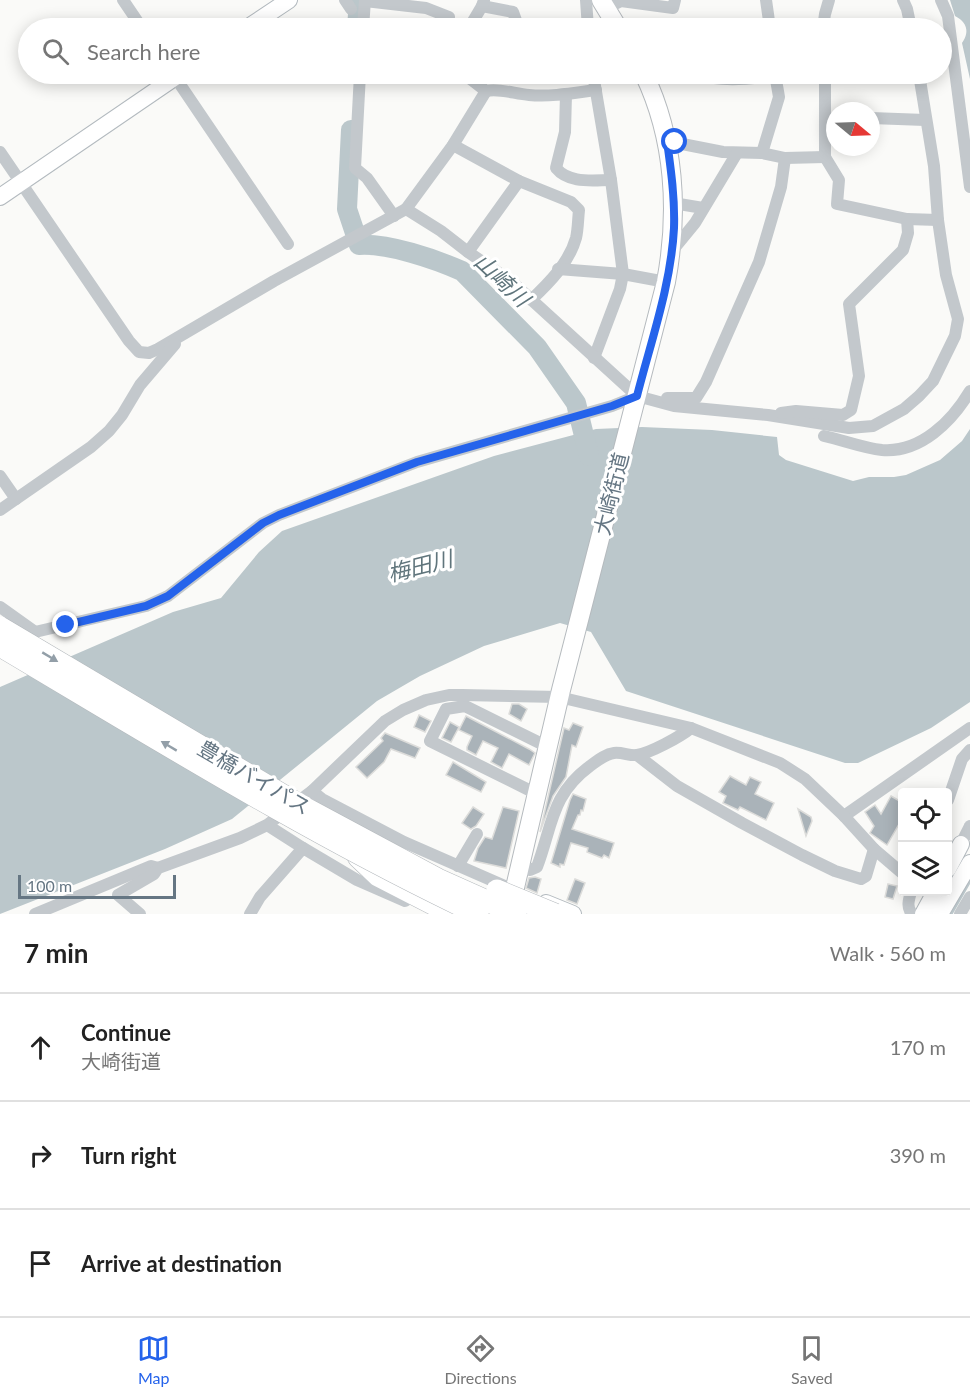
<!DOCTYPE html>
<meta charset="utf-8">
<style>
:root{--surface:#fff;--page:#f6f6f6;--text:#222;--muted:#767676;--line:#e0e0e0;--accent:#2563eb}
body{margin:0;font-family:Lato,"Noto Sans JP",sans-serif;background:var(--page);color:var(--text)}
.controls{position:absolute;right:18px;bottom:18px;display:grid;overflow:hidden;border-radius:6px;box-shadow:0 3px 15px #0003}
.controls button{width:54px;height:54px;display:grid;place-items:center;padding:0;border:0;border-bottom:2px solid var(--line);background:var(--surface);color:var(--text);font:30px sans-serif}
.compass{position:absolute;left:826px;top:102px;width:54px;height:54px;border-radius:50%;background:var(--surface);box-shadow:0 3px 15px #0003;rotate:109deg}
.scale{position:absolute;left:18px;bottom:15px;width:158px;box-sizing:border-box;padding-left:6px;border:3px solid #657683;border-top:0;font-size:16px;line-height:21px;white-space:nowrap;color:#657683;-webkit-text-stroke:4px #fff;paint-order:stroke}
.stop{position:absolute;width:18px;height:18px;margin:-14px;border:4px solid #2563eb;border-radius:50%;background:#fff}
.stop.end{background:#2563eb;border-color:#fff;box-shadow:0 2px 6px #0008}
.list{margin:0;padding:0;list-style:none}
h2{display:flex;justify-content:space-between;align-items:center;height:78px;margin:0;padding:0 24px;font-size:26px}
h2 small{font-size:20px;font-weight:400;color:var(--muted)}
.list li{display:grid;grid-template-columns:39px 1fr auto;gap:18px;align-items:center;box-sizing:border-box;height:108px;padding:0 24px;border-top:2px solid var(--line)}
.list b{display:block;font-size:22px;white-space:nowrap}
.list p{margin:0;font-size:20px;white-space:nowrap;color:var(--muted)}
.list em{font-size:20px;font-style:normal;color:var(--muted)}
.icon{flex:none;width:33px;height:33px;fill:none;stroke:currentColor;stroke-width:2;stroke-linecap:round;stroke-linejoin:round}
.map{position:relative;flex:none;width:970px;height:914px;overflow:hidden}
.search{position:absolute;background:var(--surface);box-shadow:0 3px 15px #0003;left:18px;right:18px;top:18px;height:66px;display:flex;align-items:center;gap:15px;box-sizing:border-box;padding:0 21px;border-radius:33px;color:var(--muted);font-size:22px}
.sheet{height:402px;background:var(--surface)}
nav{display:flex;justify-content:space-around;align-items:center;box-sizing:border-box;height:84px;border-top:2px solid var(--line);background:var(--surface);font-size:16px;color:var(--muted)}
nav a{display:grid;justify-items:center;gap:3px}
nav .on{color:var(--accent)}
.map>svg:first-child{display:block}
.water{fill:#bbc7cb}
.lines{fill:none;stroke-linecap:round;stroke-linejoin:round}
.stream{stroke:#bbc7cb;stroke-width:3}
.river{stroke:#bbc7cb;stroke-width:20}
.building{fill:#aab3b9;stroke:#dcdcda;stroke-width:1.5}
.secondary-casing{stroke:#b3babf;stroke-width:18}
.primary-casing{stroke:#b5babe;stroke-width:20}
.highway-casing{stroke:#b4b9bd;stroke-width:22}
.street{stroke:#c3c8cc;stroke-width:12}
.secondary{stroke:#fff;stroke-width:16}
.primary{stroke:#fff;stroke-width:18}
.highway{stroke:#fff;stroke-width:21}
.highway-bridge-casing{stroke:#b4b9bd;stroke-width:22;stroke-linecap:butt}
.highway-bridge{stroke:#fff;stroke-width:21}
.oneway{fill:#939fa8}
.route{stroke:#2563eb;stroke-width:8}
.labels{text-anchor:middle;stroke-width:6;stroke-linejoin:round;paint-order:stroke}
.street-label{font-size:21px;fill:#657683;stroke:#fff}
.water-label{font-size:22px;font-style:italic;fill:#60757c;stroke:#fff}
</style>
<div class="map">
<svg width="970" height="914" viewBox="0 0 970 914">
<rect width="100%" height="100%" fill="#fafaf8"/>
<g class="water">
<path d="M950,0H970V79L962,43C970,32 967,22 955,16Z"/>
<path d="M642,427L712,430L777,437L779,455L786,460L853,481L869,477H894L906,475L940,460L962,441L970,429V702L931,728L858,763H845L626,691L591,632L560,623L484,646L420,676L377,701L232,819L165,849L0,914V687L173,612L221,598L259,552L282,531L494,456L596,429Z"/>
</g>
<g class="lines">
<path class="stream" d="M951,914L970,881"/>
<g class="river">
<path d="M357,28L359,0"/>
<path d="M351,130L347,209L359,245C388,243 435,259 462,271L537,347L576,403L589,456"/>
</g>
</g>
<g class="building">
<path d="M512,704H519L527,709L521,721L509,714Z"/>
<path d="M419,715L431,721L425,732L414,727Z"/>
<path d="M466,716L529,749L535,753L529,765L509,754L502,768L491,762L498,748L483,741L476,755L467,750V747L472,736L459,730Z"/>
<path d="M450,722L459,727L451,742L442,738Z"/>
<path d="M573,723L583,727L576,747L572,745L566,777L553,796L540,832L564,728L569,730Z"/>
<path d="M385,733L420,748L415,758L391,749L384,762L367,778L356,767L383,741L381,738Z"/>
<path d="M453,762L486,782L481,792L446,775Z"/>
<path d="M730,776L746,785L750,777L761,782L755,794L774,803L766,820L740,807L738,810L723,803L726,796L719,792Z"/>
<path d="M573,794L586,799L583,811L581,810L580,815H578L572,829L614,843L609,858L604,855L602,858L587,852L588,848L571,843L564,865L560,864V867L551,863L570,800Z"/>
<path d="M891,796L903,803V817L887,845L870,833L874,826L865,812L875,805L881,814Z"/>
<path d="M473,807L484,814L476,826L471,829L462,823Z"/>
<path d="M503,807L519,811L506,868L474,861L478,848L485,837L492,839Z"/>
<path d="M798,809L811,817L812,821L806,836Z"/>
<path d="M535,877L541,879L537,893L526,888L529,878Z"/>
<path d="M575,879L585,883L577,904L567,900Z"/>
<path d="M888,884L897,886L893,899L885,897Z"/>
</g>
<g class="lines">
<defs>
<g id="secondary">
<path d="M247,28L289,0"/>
<path d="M0,197L180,74"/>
<path d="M948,869L961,844"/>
<path d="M546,903L573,914"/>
<path d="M923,914L935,892"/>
<path d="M940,914L970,863"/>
</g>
<g id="primary">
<path d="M601,0L618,28"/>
<path d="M510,909L561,690L666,282C679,212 675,139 644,74"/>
</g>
<path id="highway" d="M358,857L378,876L452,914"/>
</defs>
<use href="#secondary" class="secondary-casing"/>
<use href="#primary" class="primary-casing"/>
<use href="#highway" class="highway-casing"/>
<g class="street">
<path d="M123,0L142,28"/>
<path d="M345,0L351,9"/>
<path d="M586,0L588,28"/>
<path d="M766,0L770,28"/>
<path d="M903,0L907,9L911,28"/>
<path d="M941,0L948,16L970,187"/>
<path d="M365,1L426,8L449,17"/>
<path d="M482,6L513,12L518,26L588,27"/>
<path d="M606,8L621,1L673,8L675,0"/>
<path d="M363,28L365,0"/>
<path d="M469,28L482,6L484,0"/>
<path d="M808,28L823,26"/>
<path d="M823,28L825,14L829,0"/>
<path d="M173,74L288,244"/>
<path d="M360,74L355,168L367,178L394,216"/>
<path d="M464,74L486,91C500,88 515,94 529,95C551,97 573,93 596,90"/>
<path d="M593,74L611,180L623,274L620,289L594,358"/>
<path d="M693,74C721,82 747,79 776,76"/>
<path d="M825,74V157L839,180L837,204L907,219L938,220"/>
<path d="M566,94L565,132L556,168C569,184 593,180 611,180"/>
<path d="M871,118L925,120"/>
<path d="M667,141L723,152L762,153L785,158L825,157"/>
<path d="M453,145L519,181L571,202L579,210C578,219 578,230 576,238C569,263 549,283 531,300"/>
<path d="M0,152L129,341L139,352L149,353L158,349L274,281L406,209L441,231L468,252L512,282L637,396L674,406L768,415L849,428L873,426L904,409L919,396L933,381L955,336L958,319L946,275L938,220L934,166L919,74"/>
<path d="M762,153L779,97L775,74"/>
<path d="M673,203L703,208"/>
<path d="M406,209L453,145L486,91"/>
<path d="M672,251L695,223L737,153"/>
<path d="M468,252L519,181"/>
<path d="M558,269L623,274L666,282"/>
<path d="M667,398H696L706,382L759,262L781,187L785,158"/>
<path d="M781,413L796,411L843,415L851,410L859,376L849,304L903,250L908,233L907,219"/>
<path d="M824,436C843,440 863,448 882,450C921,453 952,421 970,391"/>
<path d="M0,476L16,499"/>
<path d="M0,510L91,447L109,431L122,415L140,385L175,344"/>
<path d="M0,607L35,632"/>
<path d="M19,640L35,632L146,606L168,596L263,523L279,515L417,462L612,406L637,396"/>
<path d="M637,755L677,786L742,823L802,855L835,871L861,879L866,876L874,849"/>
<path d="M312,791L322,799L404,842L507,887"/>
<path d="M537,794L430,741L446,709L465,706L548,747"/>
<path d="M948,800L962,759L970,750"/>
<path d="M844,816L970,728"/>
<path d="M267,825L303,848"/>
<path d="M961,844L970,826"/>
<path d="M458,866L477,834"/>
<path d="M520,867L530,870L537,867C553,824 551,795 590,766C597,761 605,754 614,753C622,752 630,756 637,755C650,753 680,737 691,728"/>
<path d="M911,892C909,899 906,907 912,914"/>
<path d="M35,914L151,866L158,868"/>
<path d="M140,914L118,895L154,874L158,868L240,838L267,825L312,791L385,721L403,710L426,700L449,695H462L559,697L691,728L780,763L805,779L844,816L874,849L902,873"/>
<path d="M250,914L260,897L303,848L357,880L405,901"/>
<path d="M960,914L970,897"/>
</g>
<use href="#secondary" class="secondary"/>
<use href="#primary" class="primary"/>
<use href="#highway" class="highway"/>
<defs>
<g id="highway-bridge">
<path d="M0,627L300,805L438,879L516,914"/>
<path d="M0,646C157,739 313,836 478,914"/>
<path d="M497,890L555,914"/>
</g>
</defs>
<use href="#highway-bridge" class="highway-bridge-casing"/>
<use href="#highway-bridge" class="highway-bridge"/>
</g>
<defs><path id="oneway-solid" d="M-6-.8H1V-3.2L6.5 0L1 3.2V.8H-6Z" transform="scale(1.5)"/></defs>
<g class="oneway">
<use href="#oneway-solid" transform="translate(50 657) rotate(31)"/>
<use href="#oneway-solid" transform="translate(169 746) rotate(-149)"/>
</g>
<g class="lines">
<path class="route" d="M66,625L146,606L168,596L263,523L279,515L417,462L612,406L637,396C651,341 671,285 674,228C675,199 671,170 667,141L675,142"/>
</g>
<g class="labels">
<g class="street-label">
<text transform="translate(612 494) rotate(-76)" y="7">大崎街道</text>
<text transform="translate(254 778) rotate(30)" y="7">豊橋バイパス</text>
</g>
<g class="water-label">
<text transform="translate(502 280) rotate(43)" y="8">山崎川</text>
<text transform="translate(420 566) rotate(-14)" y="8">梅田川</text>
</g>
</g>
</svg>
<div class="controls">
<button><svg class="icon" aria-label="locate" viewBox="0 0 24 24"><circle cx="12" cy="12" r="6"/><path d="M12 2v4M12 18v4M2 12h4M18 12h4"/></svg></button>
<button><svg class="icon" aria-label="layers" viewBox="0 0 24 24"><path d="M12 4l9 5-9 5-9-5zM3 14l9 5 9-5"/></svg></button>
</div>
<svg class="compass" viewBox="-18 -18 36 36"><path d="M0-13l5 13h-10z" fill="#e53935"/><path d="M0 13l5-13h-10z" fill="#767676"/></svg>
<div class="scale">100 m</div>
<div class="stop" style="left:675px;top:142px"></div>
<div class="stop end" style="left:66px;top:625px"></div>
<div class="search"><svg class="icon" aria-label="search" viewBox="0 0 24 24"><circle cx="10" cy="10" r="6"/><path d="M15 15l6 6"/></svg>Search here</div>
</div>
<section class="sheet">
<h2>7 min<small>Walk · 560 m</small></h2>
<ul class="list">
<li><svg class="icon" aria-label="ahead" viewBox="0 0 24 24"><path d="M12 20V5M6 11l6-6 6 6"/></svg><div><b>Continue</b><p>大崎街道</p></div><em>170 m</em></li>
<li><svg class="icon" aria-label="right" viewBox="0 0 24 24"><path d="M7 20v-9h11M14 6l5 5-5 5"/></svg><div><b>Turn right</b></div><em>390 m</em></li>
<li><svg class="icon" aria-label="arrive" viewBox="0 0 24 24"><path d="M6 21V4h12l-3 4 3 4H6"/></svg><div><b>Arrive at destination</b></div></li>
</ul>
</section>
<nav>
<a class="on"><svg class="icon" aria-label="map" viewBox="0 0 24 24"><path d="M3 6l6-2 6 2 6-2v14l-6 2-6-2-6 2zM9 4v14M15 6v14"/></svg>Map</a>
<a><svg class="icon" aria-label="directions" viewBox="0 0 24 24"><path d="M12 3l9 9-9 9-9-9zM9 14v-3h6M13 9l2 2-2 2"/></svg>Directions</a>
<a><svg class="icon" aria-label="saved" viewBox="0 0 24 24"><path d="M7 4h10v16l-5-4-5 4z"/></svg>Saved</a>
</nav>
